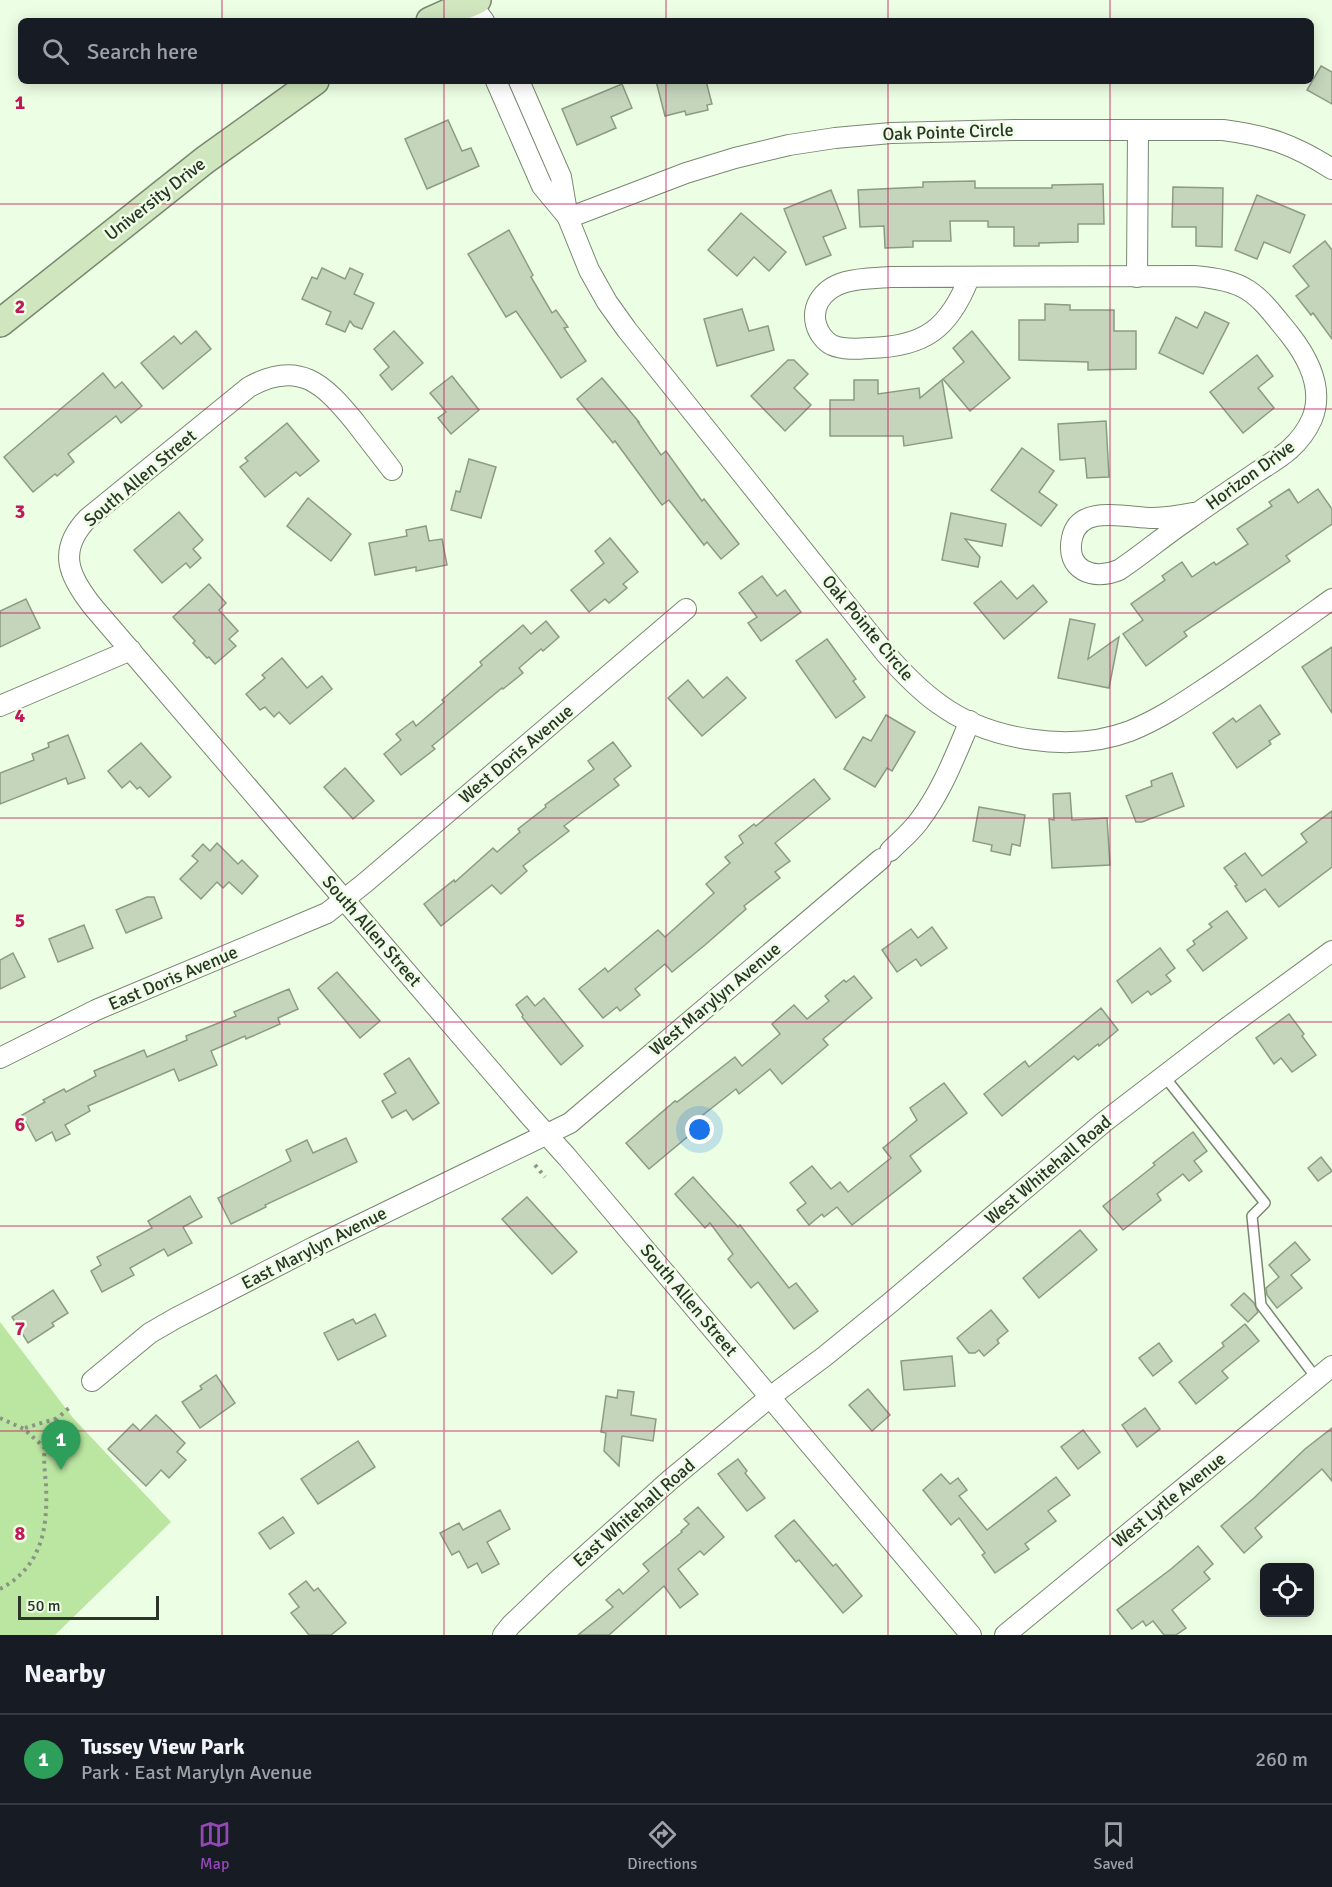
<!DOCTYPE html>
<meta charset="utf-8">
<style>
:root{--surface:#171b24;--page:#242831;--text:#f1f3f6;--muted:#9ea1a6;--line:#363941;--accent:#9547b7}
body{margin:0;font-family:Signika,sans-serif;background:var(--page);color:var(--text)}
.controls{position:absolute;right:18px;bottom:18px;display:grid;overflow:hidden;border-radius:9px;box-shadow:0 3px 15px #0003}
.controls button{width:54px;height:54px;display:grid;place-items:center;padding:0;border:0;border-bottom:2px solid var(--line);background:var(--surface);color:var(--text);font:30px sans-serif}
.scale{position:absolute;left:18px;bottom:15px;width:141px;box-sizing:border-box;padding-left:6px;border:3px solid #2c3329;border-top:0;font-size:16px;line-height:21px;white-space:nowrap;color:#2c3329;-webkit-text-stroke:4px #ecfee3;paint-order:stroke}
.you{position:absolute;left:700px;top:1130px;width:21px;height:21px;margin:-15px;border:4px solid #fff;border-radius:50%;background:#1a73e8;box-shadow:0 0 0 9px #1a73e833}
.badge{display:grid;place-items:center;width:39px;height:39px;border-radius:50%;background:var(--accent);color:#fff;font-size:20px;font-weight:700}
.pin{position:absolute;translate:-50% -50px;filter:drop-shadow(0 2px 3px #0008)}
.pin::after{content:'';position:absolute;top:32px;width:21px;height:18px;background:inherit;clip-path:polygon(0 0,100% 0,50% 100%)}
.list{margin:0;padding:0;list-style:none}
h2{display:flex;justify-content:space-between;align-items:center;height:78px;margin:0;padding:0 24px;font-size:26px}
h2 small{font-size:20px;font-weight:400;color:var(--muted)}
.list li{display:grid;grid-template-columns:39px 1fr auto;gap:18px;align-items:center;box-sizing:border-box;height:90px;padding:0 24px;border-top:2px solid var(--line)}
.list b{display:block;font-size:22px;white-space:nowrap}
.list p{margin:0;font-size:20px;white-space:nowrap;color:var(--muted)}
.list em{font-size:20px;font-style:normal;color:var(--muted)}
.icon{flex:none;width:33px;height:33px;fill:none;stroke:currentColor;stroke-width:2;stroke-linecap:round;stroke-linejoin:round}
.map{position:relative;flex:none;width:1332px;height:1635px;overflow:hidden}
.search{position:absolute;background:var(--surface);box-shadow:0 3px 15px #0003;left:18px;right:18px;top:18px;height:66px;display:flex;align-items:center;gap:15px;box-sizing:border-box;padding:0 21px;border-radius:9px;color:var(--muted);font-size:22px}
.sheet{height:168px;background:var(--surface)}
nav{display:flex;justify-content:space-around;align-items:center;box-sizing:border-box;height:84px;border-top:2px solid var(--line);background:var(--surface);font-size:16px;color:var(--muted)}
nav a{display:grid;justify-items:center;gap:3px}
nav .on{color:var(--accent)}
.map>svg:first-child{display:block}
.green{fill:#bbe6a1}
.building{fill:#c4d5bb;stroke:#8c9c84;stroke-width:1.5}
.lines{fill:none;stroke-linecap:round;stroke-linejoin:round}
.lane-casing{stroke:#788870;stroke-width:12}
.street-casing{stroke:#788870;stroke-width:22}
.secondary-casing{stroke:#788870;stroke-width:30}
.path{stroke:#8a9684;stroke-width:4;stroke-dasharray:3 4.5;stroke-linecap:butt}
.lane{stroke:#fff;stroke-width:9}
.street{stroke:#fff;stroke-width:20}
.secondary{stroke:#d0e6be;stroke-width:27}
.grid{fill:none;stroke:#c2185b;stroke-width:1.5;stroke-opacity:0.55}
.labels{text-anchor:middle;stroke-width:5;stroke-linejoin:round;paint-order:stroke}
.street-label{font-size:18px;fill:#2c3329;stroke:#ecfee3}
.grid-label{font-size:20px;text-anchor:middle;font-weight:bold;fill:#c2185b;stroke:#ecfee3;stroke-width:5;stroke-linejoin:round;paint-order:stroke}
</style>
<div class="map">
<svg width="1332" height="1635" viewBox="0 0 1332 1635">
<rect width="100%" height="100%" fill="#ecfee3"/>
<path class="green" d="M0,1322L73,1418L171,1522L55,1635H0Z"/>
<g class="building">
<path d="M1321,66L1332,72V104L1307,90Z"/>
<path d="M656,81H706L712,104L707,105L708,110L686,115L685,111L665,116Z"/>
<path d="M622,84L632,108L611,117L616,128L577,145L562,109Z"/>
<path d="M448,120L462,151L471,148L479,166L427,189L405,139Z"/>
<path d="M975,181V188H1052V185L1103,184L1104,224H1078V242L1039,243V246H1014V227H988V221H950L951,241H913V247L885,248L884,226L860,227L858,190L923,187V182Z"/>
<path d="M1173,187L1223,188L1222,247L1196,246V227H1172Z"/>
<path d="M831,190L846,228L823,237L831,255L806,265L784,209Z"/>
<path d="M1257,195L1305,215L1290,253L1264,242L1257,259L1235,250Z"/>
<path d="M741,213L786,252L769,271L754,257L737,276L708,250Z"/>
<path d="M509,230L533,275L531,277L552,313L556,310L568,327L564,328L586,361L561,378L516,311L506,317L468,254Z"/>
<path d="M1325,241L1332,250V339L1313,313L1311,315L1296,296L1309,286L1293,266Z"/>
<path d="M322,268L345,279L350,268L363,274L354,294L374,303L362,329L354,326L350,321L345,332L326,324L331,312L302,299L312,277L317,279Z"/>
<path d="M1045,304L1070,305V310H1114V331H1136V369L1088,370V362L1019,360V320H1045Z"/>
<path d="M742,309L749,331L768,326L774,350L717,366L704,319Z"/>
<path d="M1205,312L1229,323L1203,374L1159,353L1176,317L1197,328Z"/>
<path d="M196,331L211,349L163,389L141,363L174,336L181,344Z"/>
<path d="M394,331L423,363L392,390L380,375L389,367L374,349Z"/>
<path d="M972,331L1010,378L970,411L943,379L964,362L953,348Z"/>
<path d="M1257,355L1273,376L1258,388L1274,408L1243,433L1210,392Z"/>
<path d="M788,360H794L808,374L794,388L811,405L785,431L751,396Z"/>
<path d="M103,373L115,388L122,382L142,406L121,423L116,416L68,454L74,462L57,476L55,474L33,492L4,457Z"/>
<path d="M452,376L479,410L451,434L438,418L446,412L430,393Z"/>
<path d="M602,378L639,422H638L661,455L666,451L702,501L704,499L739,544L721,559L707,542L704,545L669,500L662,505L615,441L613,443L577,399Z"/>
<path d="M854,380H878V394L919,388L920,398L942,380L952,438L904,446L903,436H830V400H854Z"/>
<path d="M1106,421L1109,477L1087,478L1085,458L1060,460L1058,424Z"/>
<path d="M287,423L319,461L300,476L296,472L265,497L240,467L248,461L245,458Z"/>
<path d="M1022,448L1054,471L1039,492L1057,505L1041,526L991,490Z"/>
<path d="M469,459L496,467L481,518L451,510L456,491L460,492Z"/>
<path d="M1289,489L1298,503L1318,489L1332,509V524L1286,556L1290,561L1184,632L1187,636L1146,666L1123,634L1143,620L1131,604L1165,580L1162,576L1182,562L1192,577L1214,562L1216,565L1248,544L1237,529L1272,506L1269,502Z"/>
<path d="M308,498L351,534L331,561L287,526Z"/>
<path d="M179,512L203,540L193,549L201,558L190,568L186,563L162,583L134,550Z"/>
<path d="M951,513L1006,524L1002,546L965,539L980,557L978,567L942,560Z"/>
<path d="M426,526L429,541L442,539L447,565L416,571V567L375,575L369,543L407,536L406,530Z"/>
<path d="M610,538L638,572L623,584L627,588L609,603L605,599L589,612L571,590L604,563L595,551Z"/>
<path d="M762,576L777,596L785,590L801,612L761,641L748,623L757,617L739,593Z"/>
<path d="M1001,581L1017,599L1033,585L1047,602L1004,639L974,603Z"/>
<path d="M209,584L226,603L219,610L238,631L229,639L236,646L215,664L209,657L207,658L193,643L195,641L173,617Z"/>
<path d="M26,599L40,628L0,647V611Z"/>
<path d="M1070,619L1095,624L1088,659L1119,637L1109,688L1058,678Z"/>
<path d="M546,621L559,637L543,651L541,649L519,668L523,673L503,689L502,688L432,746L435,749L401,775L384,754L401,740L396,734L413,721L416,726L444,702L442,700L482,665L480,662L523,625L531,634Z"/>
<path d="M827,639L856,679L853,681L865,697L836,718L796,661Z"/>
<path d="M1332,647V713L1302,667Z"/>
<path d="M282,658L307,688L322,676L332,689L290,724L279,712L274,717L265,707L260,710L246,694L265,678L262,675Z"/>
<path d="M727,677L746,698L702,736L668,698L688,680L703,698Z"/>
<path d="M1260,705L1280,734L1269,741L1271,744L1237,768L1213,733L1233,718L1236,722Z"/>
<path d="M886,715L915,732L892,771L887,768L875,787L844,769L863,737L871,741Z"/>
<path d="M68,735L85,778L68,784L66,778L0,804V773L34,760L32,754L49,747L48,743Z"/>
<path d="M613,742L631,766L614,779L619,785L564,826L569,831L523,866L527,871L501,894L492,885L441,926L424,904L454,880L455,882L493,848L497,852L520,832L518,829L546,807L545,805L594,769L588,761Z"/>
<path d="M141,743L171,777L149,797L140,787L137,789L130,781L122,788L108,771Z"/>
<path d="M345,768L374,801L353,819L324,787Z"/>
<path d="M1172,773L1184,806L1142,822H1136L1126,796L1152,786L1151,781Z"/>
<path d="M814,779L830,799L775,843L790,861L775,872L780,878L744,906L746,909L705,945L672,972L665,964L635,989L640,995L620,1011L617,1007L603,1018L579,989L605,968L608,972L658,930L665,937L714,893L706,884L730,863L725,857L743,843L739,836L754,824L756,826Z"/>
<path d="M1070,793L1072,820L1107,818L1110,865L1052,868L1049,819L1054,820L1053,794Z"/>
<path d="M979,807L1025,815L1020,846L1012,844L1010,855L991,851L992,845L973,841Z"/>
<path d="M1332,811V867L1279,907L1265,889L1246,902L1235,886L1237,885L1224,868L1245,853L1262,876L1307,842L1301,834Z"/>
<path d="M217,843L238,864L242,860L258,876L242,894L229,882L223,888L217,882L201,899L180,879L198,861L192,856L203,844L210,851Z"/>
<path d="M147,897H154L162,918L126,933L116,910Z"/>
<path d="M1227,911L1247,938L1203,971L1187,950L1195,944L1193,941L1212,927L1209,924Z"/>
<path d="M84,925L93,948L58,962L49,939Z"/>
<path d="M932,927L947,948L921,966L916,959L897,972L882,950L911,929L918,938Z"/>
<path d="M1160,948L1175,968L1166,975L1171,981L1151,995L1148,991L1132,1003L1117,981Z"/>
<path d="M13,953L25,977L0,989V960Z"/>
<path d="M337,972L380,1021L360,1038L318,988Z"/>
<path d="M854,976L872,998L823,1039L828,1045L782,1084L770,1069L739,1094L736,1089L694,1122L698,1128L649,1169L626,1143L675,1101L677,1102L735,1057L742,1066L780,1034L772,1024L794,1005L807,1019L829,1001L825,996L844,980L846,982Z"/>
<path d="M289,989L298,1009L278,1018L280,1024L246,1039L245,1036L211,1051L217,1065L179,1081L174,1069L88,1106L90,1111L65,1125L70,1134L56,1141L52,1132L36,1141L22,1115L45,1102L43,1100L64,1089L66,1092L96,1076L94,1071L144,1050L147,1057L187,1040L186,1036L236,1016L234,1012Z"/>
<path d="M527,996L535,1006L544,998L583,1046L561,1065L522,1017L523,1015L516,1005Z"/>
<path d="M1101,1008L1118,1030L1099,1046L1098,1044L1078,1060L1074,1056L1002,1116L984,1094L1025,1061L1029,1067Z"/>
<path d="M1289,1014L1304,1034L1302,1036L1316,1055L1292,1072L1281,1058L1274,1064L1256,1038Z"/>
<path d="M409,1058L439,1103L413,1120L406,1110L392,1118L382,1101L396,1093L384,1074Z"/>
<path d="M944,1083L967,1113L910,1156L921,1171L852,1225L837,1207L824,1217L822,1214L809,1225L797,1210L806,1203L790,1183L812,1166L831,1189L840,1182L848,1192L891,1158L883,1148L917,1120L910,1108Z"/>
<path d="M1193,1132L1207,1151L1194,1161L1202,1171L1189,1181L1183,1174L1157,1194L1161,1200L1123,1230L1103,1206L1155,1165L1153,1163Z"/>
<path d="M346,1138L357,1162L265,1205L266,1207L231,1224L218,1198L291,1161L286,1150L307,1140L313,1153Z"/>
<path d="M1321,1157L1332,1171L1318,1181L1308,1168Z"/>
<path d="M693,1177L738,1227L740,1225L789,1288L796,1283L818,1311L794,1329L758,1282L751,1288L728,1259L733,1254L710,1223L705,1228L675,1194Z"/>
<path d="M190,1196L202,1217L183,1227L192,1243L168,1256L164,1249L130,1268L134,1275L102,1292L91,1271L101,1265L97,1257L152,1228L148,1221Z"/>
<path d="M527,1197L577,1252L552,1274L502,1219Z"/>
<path d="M1080,1230L1097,1250L1039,1298L1023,1278Z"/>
<path d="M1295,1242L1310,1260L1291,1275L1302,1288L1277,1308L1267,1295L1266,1288L1279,1277L1269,1265Z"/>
<path d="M53,1290L68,1313L52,1323L54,1326L28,1343L12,1317Z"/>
<path d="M1244,1293L1254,1303L1258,1312L1248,1322L1231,1305Z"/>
<path d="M991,1310L1008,1331L997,1340L999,1343L984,1356L979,1350L975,1353H969L957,1338Z"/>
<path d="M375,1314L386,1336L338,1360L324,1333L353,1319L356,1324Z"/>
<path d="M1245,1324L1259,1341L1222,1371L1228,1378L1196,1404L1179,1382L1224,1346L1222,1343Z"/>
<path d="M1159,1343L1172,1361L1153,1376L1139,1358Z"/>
<path d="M952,1356L955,1386L904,1390L901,1361Z"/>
<path d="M216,1375L235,1403L200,1428L182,1402L202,1389L200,1386Z"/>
<path d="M868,1389L890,1415L872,1431L849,1405Z"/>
<path d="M618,1390L634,1392L631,1415L656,1419L653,1441L622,1436L619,1466L604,1451L606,1433L601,1432L606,1396L617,1398Z"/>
<path d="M1145,1408L1160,1429L1137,1447L1122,1425Z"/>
<path d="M156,1415L185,1443L177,1452L186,1460L169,1478L161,1470L146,1486L108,1449L133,1424L140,1431Z"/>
<path d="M1332,1428V1481L1322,1469L1255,1528L1262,1537L1244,1553L1221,1526L1254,1498L1305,1449Z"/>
<path d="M1083,1430L1100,1452L1078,1469L1061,1447Z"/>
<path d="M358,1441L375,1467L318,1504L301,1479Z"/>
<path d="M738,1459L747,1471L745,1473L765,1498L747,1511L718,1474Z"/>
<path d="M941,1474L950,1484L958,1478L967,1490L959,1496L987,1530L1056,1477L1070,1495L1048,1511L1056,1521L1025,1544L1029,1549L995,1573L982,1555L985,1553L959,1518L951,1525L923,1490Z"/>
<path d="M698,1507L724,1537L704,1555L700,1551L678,1569L698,1594L680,1608L664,1586L609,1635H578L613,1607L606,1600L619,1589L623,1594L649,1571L643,1564L682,1532L681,1531L689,1524L684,1519Z"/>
<path d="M500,1510L510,1529L487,1542L499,1564L482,1573L477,1563L468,1568L459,1551L452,1555L440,1533L459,1523L463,1530Z"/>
<path d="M283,1517L294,1533L270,1549L259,1533Z"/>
<path d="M794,1520L833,1566L836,1564L862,1596L843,1613L799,1560L796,1562L775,1536Z"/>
<path d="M1198,1546L1213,1564L1204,1572L1210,1579L1172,1610L1186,1628L1176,1635H1164L1153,1621L1146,1626L1143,1621L1132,1629L1117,1610L1171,1569Z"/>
<path d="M306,1581L314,1591L318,1588L346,1623L331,1635H309L291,1613L299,1607L289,1594Z"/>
</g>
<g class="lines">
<defs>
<path id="lane" d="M1164,1076L1265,1203L1252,1216L1261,1305L1317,1379"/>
<g id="street">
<path d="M470,2L484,21"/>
<path d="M496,81L542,186L567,216"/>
<path d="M519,81L561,177L568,218L589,270L607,302L627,330L886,654C902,672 919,690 939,704C989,741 1072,753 1130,731C1160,719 1186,701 1213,683C1253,656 1293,627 1332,599"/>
<path d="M568,218L686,173L735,158L789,145L835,138L891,133L1014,130H1223C1268,136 1293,144 1332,169"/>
<path d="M1137,277L1138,130"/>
<path d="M969,278C949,329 924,347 869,348C857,349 843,350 832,345C824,341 818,332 816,324C814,316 815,308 819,301C833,277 865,279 890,277L1194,276C1250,281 1256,293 1290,335C1308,358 1324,389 1312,419C1307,430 1299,441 1290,449C1280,458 1268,465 1257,472C1234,488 1211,503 1189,519C1165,535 1143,554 1119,570C1093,581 1065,570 1072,538C1079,503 1128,518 1153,518C1169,518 1183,515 1199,512"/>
<path d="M392,470C380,454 367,438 355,422C324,384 299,359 249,387L88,518C56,551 69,577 94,608L529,1115L567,1157L971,1635"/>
<path d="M0,706L131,650"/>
<path d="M890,851C900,841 911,832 919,821C942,791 955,756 970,721"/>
<path d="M0,1058L96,1010L327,913L366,882L686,609"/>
<path d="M92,1381L150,1333L176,1318L314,1247L570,1123L881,859"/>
<path d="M503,1635L511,1625L556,1582L670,1480L770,1397L825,1356L890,1303L1104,1122L1228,1027L1332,951"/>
<path d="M1005,1635L1332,1366"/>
</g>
<g id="secondary">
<path d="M430,21L477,0"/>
<path d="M0,323L205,160L315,81"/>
</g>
</defs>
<use href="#lane" class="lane-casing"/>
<use href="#street" class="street-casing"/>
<use href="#secondary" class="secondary-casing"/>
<g class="path">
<path d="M535,1165L545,1177"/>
<path d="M0,1418L24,1429L45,1448"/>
<path d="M25,1428L58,1418"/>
<path d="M0,1589C42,1567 48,1528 46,1485C45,1473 43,1458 45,1447C48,1432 57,1417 69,1408"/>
</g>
<use href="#lane" class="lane"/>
<use href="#street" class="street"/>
<use href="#secondary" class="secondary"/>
</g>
<path class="grid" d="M222,0V21M444,0V21M666,0V21M888,0V21M1110,0V21M222,81V1635M444,81V1635M666,81V1635M888,81V1635M1110,81V1635M0,204H1332M0,409H1332M0,613H1332M0,818H1332M0,1022H1332M0,1226H1332M0,1431H1332"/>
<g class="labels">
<g class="street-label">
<text transform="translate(948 132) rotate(-2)" y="6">Oak Pointe Circle</text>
<text transform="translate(155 199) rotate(-38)" y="6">University Drive</text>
<text transform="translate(1250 475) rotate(-36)" y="6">Horizon Drive</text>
<text transform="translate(140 478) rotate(-40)" y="6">South Allen Street</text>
<text transform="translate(868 628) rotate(50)" y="6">Oak Pointe Circle</text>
<text transform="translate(516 754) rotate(-40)" y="6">West Doris Avenue</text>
<text transform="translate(372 931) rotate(49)" y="6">South Allen Street</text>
<text transform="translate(173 978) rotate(-23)" y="6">East Doris Avenue</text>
<text transform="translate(715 999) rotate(-40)" y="6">West Marylyn Avenue</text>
<text transform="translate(1048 1170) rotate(-40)" y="6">West Whitehall Road</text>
<text transform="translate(314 1248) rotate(-27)" y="6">East Marylyn Avenue</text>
<text transform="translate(689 1300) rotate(50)" y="6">South Allen Street</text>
<text transform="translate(1169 1500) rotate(-39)" y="6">West Lytle Avenue</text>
<text transform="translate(634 1513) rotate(-41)" y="6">East Whitehall Road</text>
</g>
</g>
<g class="grid-label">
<text x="20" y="109">1</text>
<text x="20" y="313">2</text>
<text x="20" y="518">3</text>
<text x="20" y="722">4</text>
<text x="20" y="927">5</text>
<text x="20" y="1131">6</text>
<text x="20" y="1335">7</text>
<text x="20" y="1540">8</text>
</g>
</svg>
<div class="controls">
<button><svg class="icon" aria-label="locate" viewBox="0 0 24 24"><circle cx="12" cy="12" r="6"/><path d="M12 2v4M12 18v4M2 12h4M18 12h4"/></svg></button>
</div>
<div class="scale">50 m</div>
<div class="you"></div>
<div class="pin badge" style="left:61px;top:1470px;background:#2e9e5b">1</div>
<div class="search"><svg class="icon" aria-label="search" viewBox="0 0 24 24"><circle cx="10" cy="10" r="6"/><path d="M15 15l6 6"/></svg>Search here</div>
</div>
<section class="sheet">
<h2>Nearby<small></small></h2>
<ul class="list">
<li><span class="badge" style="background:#2e9e5b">1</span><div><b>Tussey View Park</b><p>Park · East Marylyn Avenue</p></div><em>260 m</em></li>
</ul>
</section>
<nav>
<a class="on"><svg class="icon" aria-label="map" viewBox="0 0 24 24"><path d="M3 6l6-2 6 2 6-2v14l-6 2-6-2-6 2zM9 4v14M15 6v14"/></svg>Map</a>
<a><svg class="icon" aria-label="directions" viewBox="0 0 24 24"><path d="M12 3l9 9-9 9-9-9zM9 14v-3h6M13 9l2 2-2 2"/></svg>Directions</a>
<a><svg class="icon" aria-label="saved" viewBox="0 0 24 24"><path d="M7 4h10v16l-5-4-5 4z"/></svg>Saved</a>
</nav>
